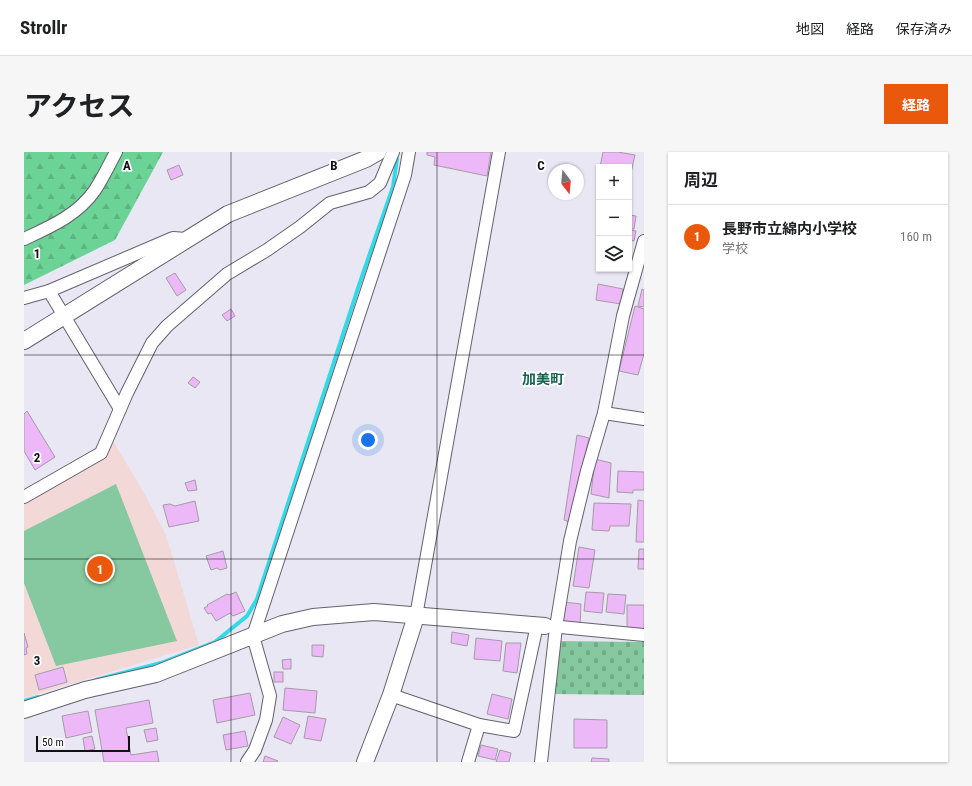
<!DOCTYPE html>
<html lang="ja">
<meta charset="utf-8">
<style>
:root{--surface:#fff;--page:#f6f6f6;--text:#202124;--muted:#757577;--line:#e0e0e0;--accent:#ea580c}
body{margin:0;font-family:"Roboto Condensed","Noto Sans JP",sans-serif;background:var(--page);color:var(--text)}
.controls{position:absolute;right:12px;top:12px;display:grid;overflow:hidden;border-radius:0px;box-shadow:0 1px 3px #0004}
.controls button{width:36px;height:36px;display:grid;place-items:center;padding:0;border:0;border-bottom:1px solid var(--line);background:var(--surface);color:var(--text);font:20px sans-serif}
.compass{position:absolute;left:524px;top:12px;width:36px;height:36px;border-radius:50%;background:var(--surface);box-shadow:0 1px 3px #0004;rotate:164deg}
.scale{position:absolute;left:12px;bottom:10px;width:94px;box-sizing:border-box;padding-left:4px;border:2px solid #111014;border-top:0;font-size:11px;line-height:14px;white-space:nowrap;color:#111014;-webkit-text-stroke:3px #fff;paint-order:stroke}
.you{position:absolute;left:344px;top:288px;width:14px;height:14px;margin:-10px;border:3px solid #fff;border-radius:50%;background:#1a73e8;box-shadow:0 0 0 6px #1a73e833}
.badge{display:grid;place-items:center;width:26px;height:26px;border-radius:50%;background:var(--accent);color:#fff;font-size:13px;font-weight:700}
.pin{position:absolute;translate:-50% -50%;border:2px solid #fff;box-shadow:0 1px 4px #0006}
.list{margin:0;padding:0;list-style:none}
h2{display:flex;justify-content:space-between;align-items:center;height:52px;margin:0;padding:0 16px;font-size:17px}
h2 small{font-size:13px;font-weight:400;color:var(--muted)}
.list li{display:grid;grid-template-columns:26px 1fr auto;gap:12px;align-items:center;box-sizing:border-box;height:64px;padding:0 16px;border-top:1px solid var(--line)}
.list b{display:block;font-size:15px;white-space:nowrap}
.list p{margin:0;font-size:13px;white-space:nowrap;color:var(--muted)}
.list em{font-size:13px;font-style:normal;color:var(--muted)}
.icon{flex:none;width:22px;height:22px;fill:none;stroke:currentColor;stroke-width:2;stroke-linecap:round;stroke-linejoin:round}
.map{position:relative;flex:none;width:620px;height:610px;overflow:hidden;border-radius:0px}
header{display:flex;align-items:center;gap:24px;box-sizing:border-box;height:56px;padding:0 20px;background:var(--surface);border-bottom:1px solid var(--line)}
header strong{font-size:19px}
nav{display:flex;gap:22px;margin-inline-start:auto;font-size:14px}
.intro{display:flex;align-items:center;justify-content:space-between;box-sizing:border-box;height:96px;padding:0 24px}
h1{margin:0;font-size:28px}
.button{padding:10px 18px;border-radius:0px;background:var(--accent);color:#fff;font-size:14px;font-weight:700}
main{display:flex;gap:24px;padding:0 24px}
aside{flex:1;background:var(--surface);border-radius:0px;box-shadow:0 1px 3px #0004}
.map>svg:first-child{display:block}
.education{fill:#f2d8d6}
.green{fill:#86c89f}
.forest{fill:url(#forest-firs)}
.cemetery{fill:url(#cemetery-stones)}
.lines{fill:none;stroke-linecap:round;stroke-linejoin:round}
.stream{stroke:#32dae7;stroke-width:4}
.building{fill:#edb8f8;stroke:#a49ca5}
.street-casing{stroke:#64616c;stroke-width:14}
.secondary-casing{stroke:#64616c;stroke-width:18}
.street{stroke:#fff;stroke-width:12}
.secondary{stroke:#fff;stroke-width:16}
.grid{fill:none;stroke:#111014;stroke-width:1;stroke-opacity:0.55}
.labels{text-anchor:middle;stroke-width:3.5;stroke-linejoin:round;paint-order:stroke}
.neighbourhood-label{font-size:14px;font-weight:bold;fill:#14634f;stroke:#fff}
.grid-label{font-size:13px;text-anchor:middle;font-weight:bold;fill:#111014;stroke:#fff;stroke-width:3.5;stroke-linejoin:round;paint-order:stroke}
</style>
<header>
<strong>Strollr</strong>
<nav><a>地図</a><a>経路</a><a>保存済み</a></nav>
</header>
<div class="intro"><h1>アクセス</h1><a class="button">経路</a></div>
<main>
<div class="map">
<svg width="620" height="610" viewBox="0 0 620 610">
<defs>
<pattern id="forest-firs" width="22" height="20" patternUnits="userSpaceOnUse"><rect width="22" height="20" fill="#6cd397"/><path d="M5 1l3.5 6h-7zM16 11l3.5 6h-7z" fill="#5db481"/></pattern>
<pattern id="cemetery-stones" width="16" height="16" patternUnits="userSpaceOnUse"><rect width="16" height="16" fill="#86c89f"/><path d="M2 7V4a2 2 0 0 1 4 0v3zM10 15v-3a2 2 0 0 1 4 0v3z" fill="#73ab88"/></pattern>
</defs>
<rect width="100%" height="100%" fill="#e9e7f3"/>
<path class="education" d="M86,284L119,339L142,383L175,493L0,546V352L78,306Z"/>
<path class="green" d="M92,332L153,489L32,514L0,431V379Z"/>
<path class="forest" d="M0,0H139L91,88L0,133Z"/>
<path class="cemetery" d="M534,489L620,490V543L529,542Z"/>
<g class="lines">
<g class="stream">
<path d="M72,528L137,511L191,490L223,464L233,447L335,133L369,35L373,7"/>
<path d="M0,549L14,545"/>
</g>
</g>
<g class="building">
<path d="M403,0H467L463,24L410,13L411,5L403,3Z"/>
<path d="M579,0H594L611,3L606,25H605V15H576Z"/>
<path d="M155,13L159,23L147,28L143,18Z"/>
<path d="M605,63L612,64L610,77H605Z"/>
<path d="M605,78L612,79L610,89L605,88Z"/>
<path d="M151,121L162,138L153,144L142,126Z"/>
<path d="M574,132L599,137L597,152L572,148Z"/>
<path d="M618,137L620,138V155L614,154Z"/>
<path d="M611,154L620,157V202L614,223L595,219Z"/>
<path d="M207,157L211,164L203,169L198,163Z"/>
<path d="M169,225L176,230L171,236L164,231Z"/>
<path d="M3,259L31,305L11,318L0,299V262Z"/>
<path d="M553,283L565,286L545,370L540,368Z"/>
<path d="M571,307L587,311L585,346L567,342Z"/>
<path d="M594,319L620,320V338H609V341L593,340Z"/>
<path d="M171,328L173,338L164,339L161,331Z"/>
<path d="M614,348L620,349V390H612Z"/>
<path d="M171,349L175,369L145,375L139,353L146,352L151,354Z"/>
<path d="M570,351L607,352L605,374H586L585,379L568,378Z"/>
<path d="M555,395L571,398L565,436L549,434Z"/>
<path d="M615,397H620V417H614Z"/>
<path d="M199,399L203,416L196,418L193,416L187,418L182,404Z"/>
<path d="M212,440L221,459L209,464L206,461L192,469L187,461L184,462L180,456L184,454L183,453L203,442L205,443Z"/>
<path d="M562,440L580,441L578,461L560,459Z"/>
<path d="M584,442L602,443L600,462L582,460Z"/>
<path d="M539,450L557,452L556,474L537,472Z"/>
<rect x="603" y="453" width="17" height="24"/>
<path d="M428,480L445,483L443,494L427,491Z"/>
<path d="M0,481L4,495L2,496L3,502L0,503Z"/>
<path d="M452,486L478,489L476,509L450,507Z"/>
<path d="M482,491H497L493,521L479,519Z"/>
<path d="M288,493H300L299,505L288,504Z"/>
<path d="M267,507V517H259L258,508Z"/>
<path d="M39,515L43,530L15,538L11,523Z"/>
<rect x="250" y="520" width="9" height="10"/>
<path d="M261,536L293,539L291,561L259,558Z"/>
<path d="M226,541L231,563L193,571L189,548Z"/>
<path d="M468,542L488,547L484,567L463,562Z"/>
<path d="M125,548L129,571L102,576L107,603L133,599L135,610H80L71,558Z"/>
<path d="M64,559L68,580L42,586L38,564Z"/>
<path d="M284,564L302,567L297,589L280,586Z"/>
<path d="M259,565L276,573L267,592L250,585Z"/>
<path d="M550,567L583,568V596H550Z"/>
<path d="M132,576L134,588L123,590L120,578Z"/>
<path d="M221,579L224,594L202,598L199,583Z"/>
<path d="M68,584L71,597L61,599L59,586Z"/>
<path d="M457,593L474,597L471,608L454,604Z"/>
<path d="M476,598L487,601L485,610H472Z"/>
<path d="M241,604L254,609L253,610H239Z"/>
<path d="M568,606L585,607V610H567Z"/>
</g>
<g class="lines">
<defs>
<g id="street">
<path d="M0,87C26,75 54,63 71,38C79,26 85,13 92,0"/>
<path d="M25,139L96,257"/>
<path d="M0,146L25,139L149,86L162,87"/>
<path d="M580,261L620,267"/>
<path d="M0,345L77,301L103,241L128,191L143,174L203,122L243,98L276,75L306,51L345,40L356,31L369,0"/>
<path d="M392,464L475,0"/>
<path d="M526,474L620,483"/>
<path d="M367,543L455,573L444,610"/>
<path d="M455,573L490,579L513,473"/>
<path d="M223,610L231,598L242,568L246,544L229,484L381,23L385,0"/>
<path d="M517,610L532,475L546,389L563,319L580,261L599,164L620,89"/>
</g>
<g id="secondary">
<path d="M0,189L204,62L342,7L354,0"/>
<path d="M0,558L61,538L132,522L258,472L289,465L350,460L521,474"/>
<path d="M341,610L367,543L392,464"/>
</g>
</defs>
<use href="#street" class="street-casing"/>
<use href="#secondary" class="secondary-casing"/>
<use href="#street" class="street"/>
<use href="#secondary" class="secondary"/>
</g>
<path class="grid" d="M207,0V610M413,0V610M0,203H620M0,407H620"/>
<g class="labels">
<g class="neighbourhood-label">
<text x="519" y="232">加美町</text>
</g>
</g>
<g class="grid-label">
<text x="103" y="18">A</text>
<text x="310" y="18">B</text>
<text x="517" y="18">C</text>
<text x="13" y="106">1</text>
<text x="13" y="310">2</text>
<text x="13" y="513">3</text>
</g>
</svg>
<div class="controls">
<button>+</button>
<button>−</button>
<button><svg class="icon" aria-label="layers" viewBox="0 0 24 24"><path d="M12 4l9 5-9 5-9-5zM3 14l9 5 9-5"/></svg></button>
</div>
<svg class="compass" viewBox="-18 -18 36 36"><path d="M0-13l5 13h-10z" fill="#e53935"/><path d="M0 13l5-13h-10z" fill="#757577"/></svg>
<div class="scale">50 m</div>
<div class="you"></div>
<div class="pin badge" style="left:76px;top:417px">1</div>
</div>
<aside>
<h2>周辺<small></small></h2>
<ul class="list">
<li><span class="badge">1</span><div><b>長野市立綿内小学校</b><p>学校</p></div><em>160 m</em></li>
</ul>
</aside>
</main>
